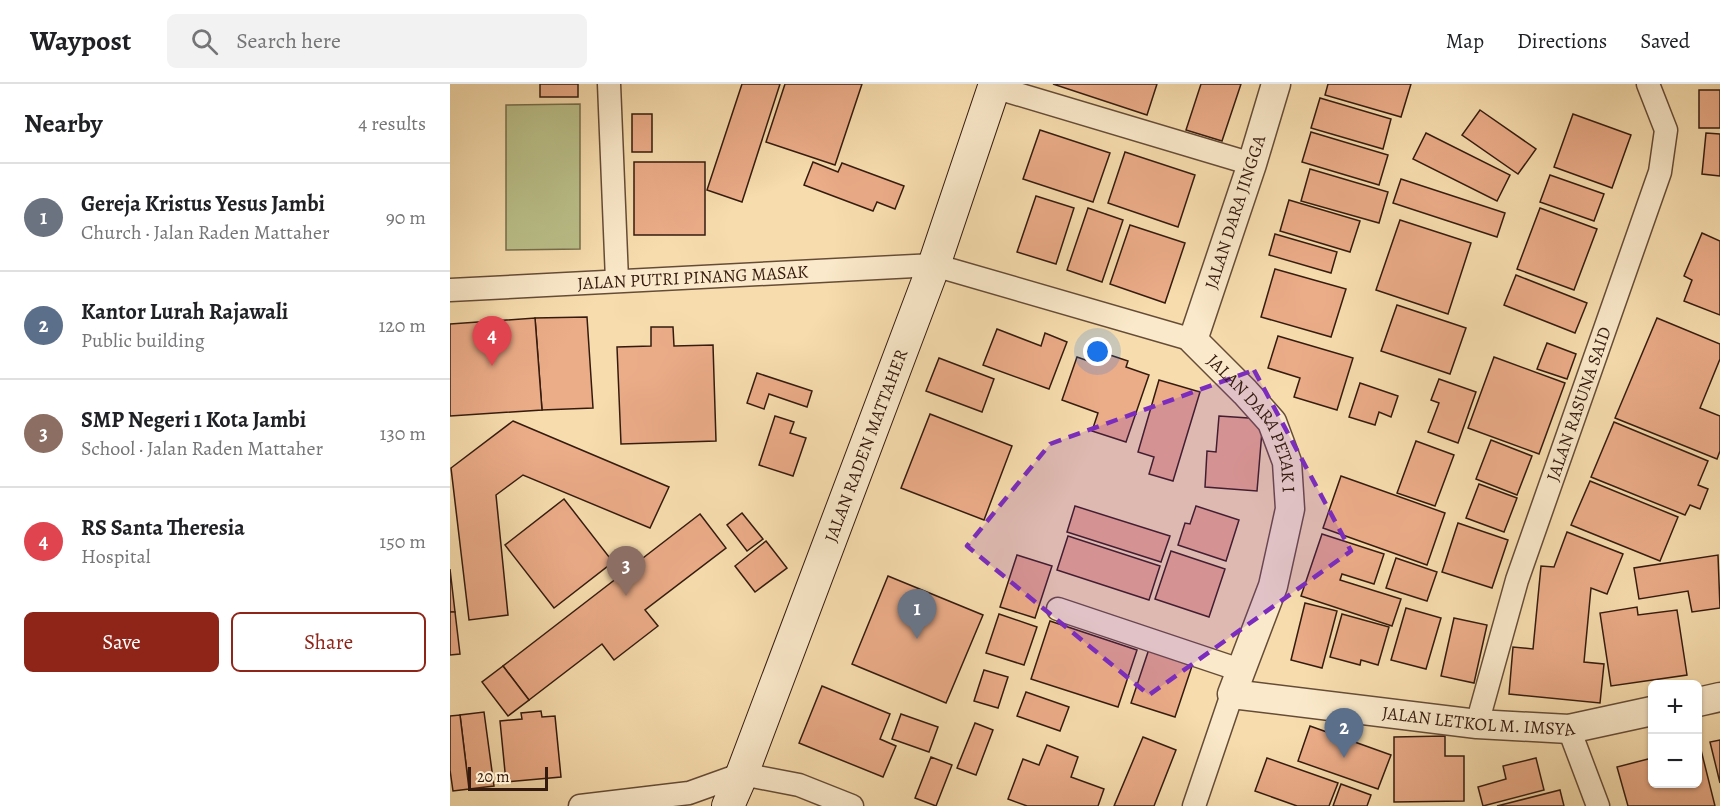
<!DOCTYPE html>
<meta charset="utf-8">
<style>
:root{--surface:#fff;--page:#f2f2f2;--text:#202124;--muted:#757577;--line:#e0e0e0;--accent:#8f2418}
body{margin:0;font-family:Alegreya,serif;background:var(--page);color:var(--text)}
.controls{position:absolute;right:18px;bottom:18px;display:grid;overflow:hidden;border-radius:9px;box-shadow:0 2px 4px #0004}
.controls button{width:54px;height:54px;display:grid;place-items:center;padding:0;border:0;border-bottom:2px solid var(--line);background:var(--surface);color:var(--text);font:30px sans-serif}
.scale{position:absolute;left:18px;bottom:15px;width:80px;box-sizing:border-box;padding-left:6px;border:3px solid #351b0f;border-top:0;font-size:16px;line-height:21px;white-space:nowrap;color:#351b0f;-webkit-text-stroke:4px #fae9ca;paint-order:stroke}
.you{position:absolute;left:648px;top:268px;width:21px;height:21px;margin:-15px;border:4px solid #fff;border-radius:50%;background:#1a73e8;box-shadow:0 0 0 9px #1a73e833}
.badge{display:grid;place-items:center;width:39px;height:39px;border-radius:50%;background:var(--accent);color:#fff;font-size:20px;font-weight:700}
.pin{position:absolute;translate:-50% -50px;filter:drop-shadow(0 2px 3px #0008)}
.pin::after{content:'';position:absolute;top:32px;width:21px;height:18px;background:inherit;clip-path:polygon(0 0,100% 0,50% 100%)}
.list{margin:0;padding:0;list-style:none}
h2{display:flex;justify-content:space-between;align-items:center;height:78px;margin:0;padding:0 24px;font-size:26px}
h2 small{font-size:20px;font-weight:400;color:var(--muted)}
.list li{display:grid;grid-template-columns:39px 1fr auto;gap:18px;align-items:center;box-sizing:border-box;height:108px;padding:0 24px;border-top:2px solid var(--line)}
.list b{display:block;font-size:22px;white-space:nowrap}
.list p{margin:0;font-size:20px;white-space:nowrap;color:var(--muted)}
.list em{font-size:20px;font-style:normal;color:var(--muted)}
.actions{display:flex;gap:12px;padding:18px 24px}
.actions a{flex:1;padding:14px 0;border:2px solid var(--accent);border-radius:9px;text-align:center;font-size:21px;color:var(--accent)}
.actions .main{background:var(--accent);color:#fff}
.icon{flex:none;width:33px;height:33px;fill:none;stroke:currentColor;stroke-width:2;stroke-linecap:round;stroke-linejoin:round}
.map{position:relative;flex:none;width:1270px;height:722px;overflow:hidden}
header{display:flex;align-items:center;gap:36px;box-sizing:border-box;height:84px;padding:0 30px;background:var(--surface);border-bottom:2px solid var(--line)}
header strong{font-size:28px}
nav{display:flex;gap:33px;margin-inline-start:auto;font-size:21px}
.search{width:420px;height:54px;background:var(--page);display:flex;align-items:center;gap:15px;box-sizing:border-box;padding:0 21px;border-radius:9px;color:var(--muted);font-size:22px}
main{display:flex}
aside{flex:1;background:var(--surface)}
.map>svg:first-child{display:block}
.green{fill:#bbc18b;stroke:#786e4d;stroke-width:1.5}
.building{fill:#ebac88;stroke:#351b0f;stroke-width:1.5}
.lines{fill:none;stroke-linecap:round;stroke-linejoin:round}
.minor-casing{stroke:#664c37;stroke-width:25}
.tertiary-casing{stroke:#664c37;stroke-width:31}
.secondary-casing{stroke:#351b0f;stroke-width:34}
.minor{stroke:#fae9ca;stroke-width:22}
.tertiary{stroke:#fae9ca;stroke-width:28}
.secondary{stroke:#fae9ca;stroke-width:32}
.marked{fill:#7b2cbf;fill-opacity:0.2;stroke:#7b2cbf;stroke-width:4.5;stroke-dasharray:12 8;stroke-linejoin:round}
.labels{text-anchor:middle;stroke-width:4.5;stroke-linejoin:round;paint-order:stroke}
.street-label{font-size:18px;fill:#351b0f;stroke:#fae9ca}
</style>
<header>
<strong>Waypost</strong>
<div class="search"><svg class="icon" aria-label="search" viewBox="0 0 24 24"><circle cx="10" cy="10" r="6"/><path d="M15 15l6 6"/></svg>Search here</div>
<nav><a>Map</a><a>Directions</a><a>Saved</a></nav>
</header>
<main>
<aside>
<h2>Nearby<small>4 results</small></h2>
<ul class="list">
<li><span class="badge" style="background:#6b7280">1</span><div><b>Gereja Kristus Yesus Jambi</b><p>Church · Jalan Raden Mattaher</p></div><em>90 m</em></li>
<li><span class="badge" style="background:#5c6f8a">2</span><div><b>Kantor Lurah Rajawali</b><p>Public building</p></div><em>120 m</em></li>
<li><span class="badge" style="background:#8d6e63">3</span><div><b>SMP Negeri 1 Kota Jambi</b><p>School · Jalan Raden Mattaher</p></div><em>130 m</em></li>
<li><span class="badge" style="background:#e0444e">4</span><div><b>RS Santa Theresia</b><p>Hospital</p></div><em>150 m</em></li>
</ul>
<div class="actions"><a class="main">Save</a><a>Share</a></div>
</aside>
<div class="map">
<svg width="1270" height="722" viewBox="0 0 1270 722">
<rect width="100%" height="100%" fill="#f7ddae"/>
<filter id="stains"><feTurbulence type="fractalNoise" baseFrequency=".00333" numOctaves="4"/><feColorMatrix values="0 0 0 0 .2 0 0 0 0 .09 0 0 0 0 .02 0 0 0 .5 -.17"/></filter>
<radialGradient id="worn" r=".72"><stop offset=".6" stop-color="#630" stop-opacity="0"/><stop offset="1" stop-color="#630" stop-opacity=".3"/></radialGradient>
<path class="green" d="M130,20V165L56,166V21Z"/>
<g class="building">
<rect x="90" y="0" width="38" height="13"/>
<path d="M292,0H330L292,118L257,106Z"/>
<path d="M335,0H412L385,81L316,58Z"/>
<path d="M603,0H707L697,31Z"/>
<path d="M751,0H791L772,57L736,46Z"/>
<path d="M878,0H961L951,33L875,11Z"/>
<rect x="1249" y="6" width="21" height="38"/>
<path d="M870,14L941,35L933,65L861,44Z"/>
<path d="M1030,26L1086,65L1068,90L1012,51Z"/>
<rect x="182" y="30" width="20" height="38"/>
<path d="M1123,30L1181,51L1162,104L1104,83Z"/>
<path d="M590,46L660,69L643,118L573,95Z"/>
<path d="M861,48L938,71L929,101L852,78Z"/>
<path d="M976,49L1060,91L1047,117L963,75Z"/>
<path d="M1256,49L1270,50V92L1252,90Z"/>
<path d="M675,68L745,91L728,143L658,119Z"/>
<rect x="184" y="78" width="71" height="73"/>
<path d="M363,78L388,88L392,79L454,102L445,125L427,118L423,127L354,101Z"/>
<path d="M860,85L938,108L929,139L851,117Z"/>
<path d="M1100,91L1154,110L1144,137L1090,118Z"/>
<path d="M951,95L1055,129L1047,153L943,119Z"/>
<path d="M586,112L624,124L606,180L567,168Z"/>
<path d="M839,116L910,137L900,168L830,147Z"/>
<path d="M638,124L673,136L652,198L617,186Z"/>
<path d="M1090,124L1147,145L1124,206L1067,185Z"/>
<path d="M950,136L1021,159L998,230L926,206Z"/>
<path d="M680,141L735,159L715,219L660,200Z"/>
<path d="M1252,149L1270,157V231L1234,217L1242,196L1234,192Z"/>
<path d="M825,150L887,168L881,189L819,171Z"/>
<path d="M825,185L896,205L881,253L811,233Z"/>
<path d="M1066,191L1137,219L1125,249L1054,221Z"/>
<path d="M947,221L1016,244L1000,290L931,267Z"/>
<path d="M137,233L143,324L92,326L85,234Z"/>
<path d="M85,234L92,326L0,332V240Z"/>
<path d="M1207,234L1270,260V275L1250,324L1270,332V367L1267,375L1165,334Z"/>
<path d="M201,243H223L224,262L263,261L266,357L171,360L167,263L201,262Z"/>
<path d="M547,245L591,262L595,249L617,258L599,305L533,281Z"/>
<path d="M828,252L903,274L887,326L844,313L850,294L818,284Z"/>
<path d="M1097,259L1126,270L1117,295L1087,285Z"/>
<path d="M648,267L678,277L676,283L699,291L676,358L642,347L648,329L612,316L627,273L644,279Z"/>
<path d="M1044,273L1115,299L1089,370L1018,344Z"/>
<path d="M489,274L544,295L532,328L476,307Z"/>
<path d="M307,289L362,307L357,323L319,310L314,325L297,319Z"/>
<path d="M989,295L1026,308L1008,359L978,348L989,319L981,316Z"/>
<path d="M709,296L750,308L723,397L699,390L704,373L688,368Z"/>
<path d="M910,299L948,312L941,333L929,328L925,341L899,333Z"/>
<path d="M480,330L562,362L534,436L451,404Z"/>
<path d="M325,332L344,338L340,349L356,354L343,392L309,381Z"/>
<path d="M769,332L813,335L807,407L755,403L757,367L766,368Z"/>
<path d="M63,337L219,403L200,444L73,391L46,411L58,531L19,536L1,384Z"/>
<path d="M1164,338L1258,377L1248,401L1258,405L1250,425L1240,421L1235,431L1141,393Z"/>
<path d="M1041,356L1082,372L1067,411L1026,395Z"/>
<path d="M966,357L1004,371L985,422L947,409Z"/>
<path d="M891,392L995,429L977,481L873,444Z"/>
<path d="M1140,397L1228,433L1210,477L1121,441Z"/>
<path d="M1029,400L1067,414L1054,448L1016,434Z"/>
<path d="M114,415L163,478L104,524L55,461Z"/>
<path d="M625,422L720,452L711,478L617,448Z"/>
<path d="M746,422L789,436L776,477L728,461L735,439L740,440Z"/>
<path d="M292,429L313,455L297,467L277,441Z"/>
<path d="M250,430L276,464L195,526L208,542L164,576L152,560L79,616L53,582Z"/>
<path d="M1008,439L1058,456L1042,504L992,488Z"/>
<path d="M1117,448L1173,470L1157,510L1141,504L1134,578L1154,580L1150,619L1059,610L1063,563L1083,565L1091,482L1104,483Z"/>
<path d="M872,450L934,470L924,500L892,490L890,496L951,515L942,542L851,512Z"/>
<path d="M618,452L710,482L699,516L607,486Z"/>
<path d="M316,457L337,484L305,508L285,482Z"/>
<path d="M721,467L775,485L759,533L705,515Z"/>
<path d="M567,471L602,482L585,534L550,523Z"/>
<path d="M1268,471L1270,524L1242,528L1238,507L1189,515L1184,484Z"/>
<path d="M946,474L987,488L977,517L936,504Z"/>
<path d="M0,485L5,528H0Z"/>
<path d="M438,492L533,531L496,619L402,580Z"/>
<path d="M855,519L887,527L872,584L841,576Z"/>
<path d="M1187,523L1188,531L1227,526L1237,591L1161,602L1150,529Z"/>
<path d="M956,524L991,534L976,585L941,576Z"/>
<path d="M0,528H5L10,570L0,571Z"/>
<path d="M549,530L587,543L574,581L536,569Z"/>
<path d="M892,530L939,543L928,581L911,576L910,581L880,573Z"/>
<path d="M1004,534L1037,541L1024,599L991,592Z"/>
<path d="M600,537L687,566L668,623L581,595Z"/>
<path d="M699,565L743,579L725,633L681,619Z"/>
<path d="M53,582L79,616L58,632L32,598Z"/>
<path d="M534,586L558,593L548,624L524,617Z"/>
<path d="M372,602L440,630L430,655L446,662L433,693L349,659Z"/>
<path d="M576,608L619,623L610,647L567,632Z"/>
<path d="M91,627L92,633L105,632L111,693L56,698L50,637L72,635L71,629Z"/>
<path d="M34,628L44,702L19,705L10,631Z"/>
<path d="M451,630L488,643L479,668L442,655Z"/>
<path d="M10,631L19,705L3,707L0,686V632Z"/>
<path d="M525,639L543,646L526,691L507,684Z"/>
<path d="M860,642L941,671L928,705L848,677Z"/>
<path d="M995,652V672H1014V717L944,718V653Z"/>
<path d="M693,653L726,666L704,722H664Z"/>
<path d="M1270,656V699L1260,658Z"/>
<path d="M597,661L628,673L621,693L654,705L648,722H577L558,715L573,675L589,681Z"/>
<path d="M1250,662L1265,722H1178L1167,683L1202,674V700H1248V663Z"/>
<path d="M481,673L502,681L486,722L465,714Z"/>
<path d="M817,674L888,699L879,722H847L805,707Z"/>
<path d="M1086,674L1094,706L1033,722L1028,703L1056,695L1053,682Z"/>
<path d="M891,700L921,711L917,722H883Z"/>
<path d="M1110,706L1114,722H1047Z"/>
</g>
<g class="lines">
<defs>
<g id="minor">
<path d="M159,0L167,196"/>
<path d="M544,3L802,80"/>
<path id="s1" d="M0,206L484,181L743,256"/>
<path d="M608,525L790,586"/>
<path id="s2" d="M1027,640L1067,496L1210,88L1216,46L1198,0"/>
<path d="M1119,645L1148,722"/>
<path d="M130,722L239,709L292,690L349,701L402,722"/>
<path d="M744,722L782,610"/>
</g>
<g id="tertiary">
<path id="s3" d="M826,0L802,80L743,256L795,308L822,338L837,378L840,425L823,502L782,610L1027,640L1119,645L1202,627"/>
<path d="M1248,618L1270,613"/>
</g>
<g id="secondary">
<path id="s4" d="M278,722L292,690L484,181L545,0"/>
</g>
</defs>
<use href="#minor" class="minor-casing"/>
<use href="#tertiary" class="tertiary-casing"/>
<use href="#secondary" class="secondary-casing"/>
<use href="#minor" class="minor"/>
<use href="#tertiary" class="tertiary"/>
<use href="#secondary" class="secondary"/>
</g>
<path class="marked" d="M804,286L901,467L699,611L517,462L600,360Z"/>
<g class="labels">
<g class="street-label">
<text transform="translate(785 128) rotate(-72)" y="6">JALAN DARA JINGGA</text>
<text dy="6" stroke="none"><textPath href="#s1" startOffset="243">JALAN PUTRI PINANG MASAK</textPath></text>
<text dy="6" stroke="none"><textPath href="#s2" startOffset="336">JALAN RASUNA SAID</textPath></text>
<text dy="6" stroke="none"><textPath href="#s3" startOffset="375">JALAN DARA PETAK I</textPath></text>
<text dy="6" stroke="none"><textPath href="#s4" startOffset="386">JALAN RADEN MATTAHER</textPath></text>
<text dy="6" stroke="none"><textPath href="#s3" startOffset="915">JALAN LETKOL M. IMSYA</textPath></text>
</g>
</g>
<rect width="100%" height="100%" filter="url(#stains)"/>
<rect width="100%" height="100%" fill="url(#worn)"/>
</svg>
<div class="controls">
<button>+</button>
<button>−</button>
</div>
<div class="scale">20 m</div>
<div class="you"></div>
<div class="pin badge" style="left:467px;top:555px;background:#6b7280">1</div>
<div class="pin badge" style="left:894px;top:674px;background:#5c6f8a">2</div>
<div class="pin badge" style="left:176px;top:512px;background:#8d6e63">3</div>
<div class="pin badge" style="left:42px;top:282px;background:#e0444e">4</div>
</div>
</main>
